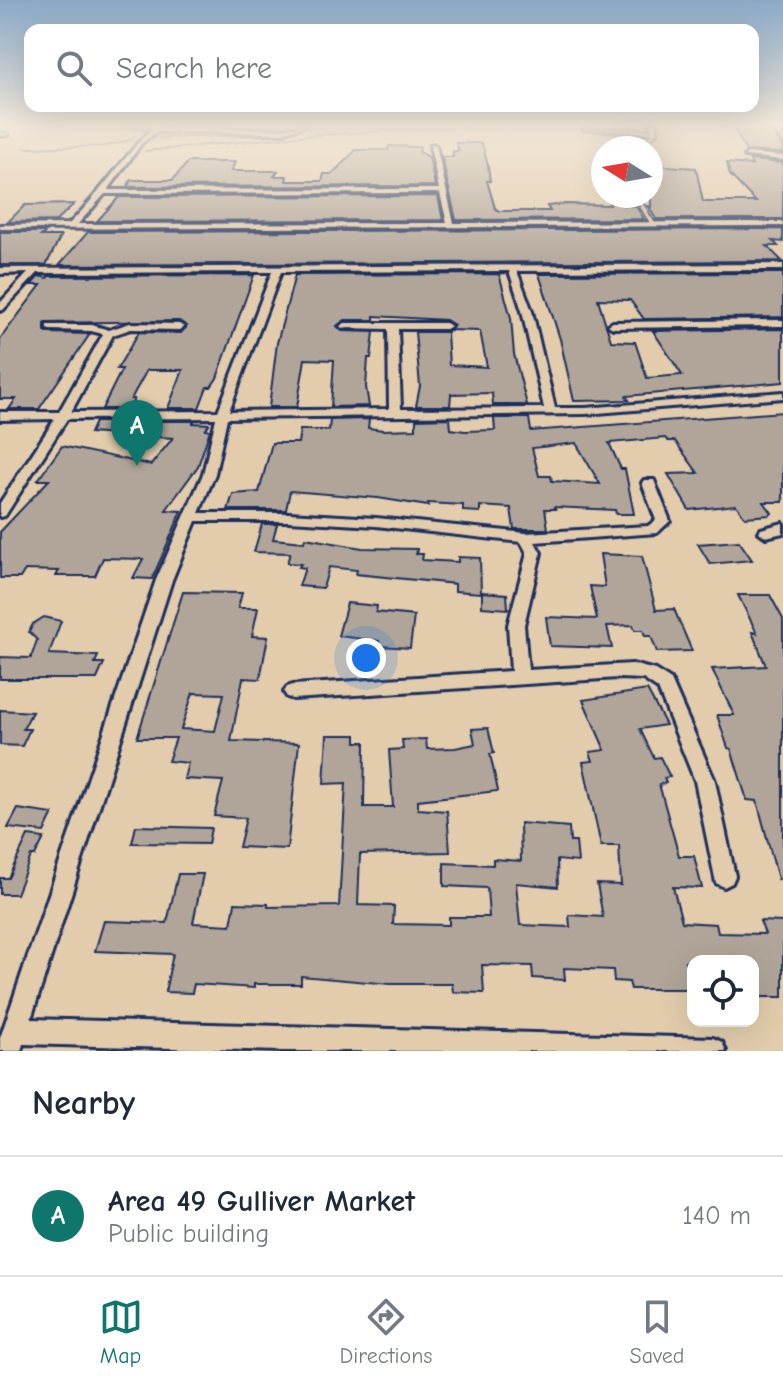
<!DOCTYPE html>
<style>
:root{--surface:#fff;--page:#f2f2f3;--text:#1f2937;--muted:#747a83;--line:#e0e1e3;--accent:#0f766e}
body{margin:0;font-family:"Comic Neue",sans-serif;background:var(--page);color:var(--text)}
.controls{position:absolute;right:24px;bottom:24px;display:grid;overflow:hidden;border-radius:16px;box-shadow:0 8px 32px #0002}
.controls button{width:72px;height:72px;display:grid;place-items:center;padding:0;border:0;border-bottom:2px solid var(--line);background:var(--surface);color:var(--text);font:40px sans-serif}
.compass{position:absolute;left:591px;top:136px;width:72px;height:72px;border-radius:50%;background:var(--surface);box-shadow:0 8px 32px #0002;rotate:281deg}
.you{position:absolute;left:366px;top:658px;width:28px;height:28px;margin:-20px;border:6px solid #fff;border-radius:50%;background:#1a73e8;box-shadow:0 0 0 12px #1a73e833}
.badge{display:grid;place-items:center;width:52px;height:52px;border-radius:50%;background:var(--accent);color:#fff;font-size:26px;font-weight:700}
.pin{position:absolute;translate:-50% -66px;filter:drop-shadow(0 2px 4px #0008)}
.pin::after{content:'';position:absolute;top:42px;width:28px;height:24px;background:inherit;clip-path:polygon(0 0,100% 0,50% 100%)}
.list{margin:0;padding:0;list-style:none}
h2{display:flex;justify-content:space-between;align-items:center;height:104px;margin:0;padding:0 32px;font-size:34px}
h2 small{font-size:26px;font-weight:400;color:var(--muted)}
.list li{display:grid;grid-template-columns:52px 1fr auto;gap:24px;align-items:center;box-sizing:border-box;height:120px;padding:0 32px;border-top:2px solid var(--line)}
.list b{display:block;font-size:30px;white-space:nowrap}
.list p{margin:0;font-size:26px;white-space:nowrap;color:var(--muted)}
.list em{font-size:26px;font-style:normal;color:var(--muted)}
.icon{flex:none;width:44px;height:44px;fill:none;stroke:currentColor;stroke-width:2;stroke-linecap:round;stroke-linejoin:round}
.map{position:relative;flex:none;width:783px;height:1051px;overflow:hidden}
.search{position:absolute;background:var(--surface);box-shadow:0 8px 32px #0002;left:24px;right:24px;top:24px;height:88px;display:flex;align-items:center;gap:20px;box-sizing:border-box;padding:0 28px;border-radius:16px;color:var(--muted);font-size:30px}
.sheet{height:224px;background:var(--surface)}
nav{display:flex;justify-content:space-around;align-items:center;box-sizing:border-box;height:112px;border-top:2px solid var(--line);background:var(--surface);font-size:22px;color:var(--muted)}
nav a{display:grid;justify-items:center;gap:4px}
nav .on{color:var(--accent)}
.map>svg:first-child{display:block}
.lines{fill:none;stroke-linecap:round;stroke-linejoin:round}
.stream{stroke:#6a6d7d;stroke-width:2}
.building{fill:#b0a598;stroke:#1b2f5e;stroke-width:2;fill-rule:evenodd}
.service-far1-casing{stroke:#1b2f5e;stroke-width:6}
.service-casing{stroke:#1b2f5e;stroke-width:7}
.minor-casing{stroke:#1b2f5e;stroke-width:6}
.service-far1{stroke:#e2ccac;stroke-width:3}
.service{stroke:#e2ccac;stroke-width:4}
.minor{fill:#e2ccac;fill-rule:evenodd}
</style>
<div class="map">
<svg width="783" height="1051" viewBox="0 0 783 1051">
<rect width="100%" height="100%" fill="#e2ccac"/>
<filter id="ink" filterUnits="userSpaceOnUse"><feTurbulence type="fractalNoise" baseFrequency=".0125" numOctaves="2"/><feDisplacementMap in="SourceGraphic" scale="16" xChannelSelector="R" yChannelSelector="G"/><feConvolveMatrix kernelMatrix="1 2 1 2 8 2 1 2 1" color-interpolation-filters="sRGB"/></filter>
<g filter="url(#ink)">
<g class="lines">
<g class="stream">
<path d="M522,124H528"/>
<path d="M151,138L286,135"/>
<path d="M26,148L105,146L135,139"/>
<path d="M145,151L311,135L509,124"/>
</g>
</g>
<g class="building">
<path d="M732,125L769,126L783,147V153L746,151Z"/>
<path d="M456,143H482L488,166L490,181H487L495,208L499,211H550L547,206L565,204L610,205L608,196H621L623,205L636,206L644,219L456,220L442,157H453V151H459Z"/>
<path d="M389,146L420,147L419,152L429,157L435,186L127,187L131,180H173L188,162H235L231,171H278L274,176H287L286,181H322L324,174H332L356,150H388Z"/>
<path d="M750,160L783,163V219H656L648,206L651,207V165L696,168L703,202H756L730,175L727,163L752,165Z"/>
<path d="M438,196L443,220L97,221L119,197Z"/>
<path d="M74,204L56,221L8,222L25,205Z"/>
<path d="M783,229V242L773,241L778,246H767L782,261L59,265L88,232Z"/>
<path d="M0,232H46L41,236H61L46,265H0Z"/>
<path d="M783,273V317L644,319L630,300L598,299L611,341L635,342L647,378L682,375L653,331L783,329V382L626,396L629,400L574,401L560,339L539,274Z"/>
<path d="M499,274L511,318L514,354L527,405H493L492,393L451,394L450,406H416L420,386L415,332H447L449,365L487,367L480,331L450,330L454,325L446,320L374,316V320H345L337,326L342,331L374,332L371,358H368L366,387L369,406L331,407L334,360L305,359L297,407H269L277,343L295,275Z"/>
<path d="M254,275L217,378L211,387H207L199,408H168L183,370H147L131,399H134L130,409H102L122,369H117L139,332L181,333L187,326L179,321L45,323V331L49,333L90,334L39,409H9L16,399H0V339L41,285H31L39,276L47,278L49,276Z"/>
<path d="M783,412V502H764L772,513L770,515L745,517L736,505L689,510L668,474L698,473L675,441H668L665,438L609,443L621,469H625L634,514H616L615,510L554,507L555,509H545L548,529H514L511,508L480,506V512L463,511V505L428,503V506L378,498L290,491L286,510H228L233,494L259,492L272,443H298L300,430H329L330,420L369,419L368,428L383,430L416,429V419L450,418L451,429L465,431L495,430L494,418H529L531,431ZM576,443L600,484L552,481L551,476H539L532,448Z"/>
<path d="M162,421H194L193,423L209,424L206,429L210,430L198,466L166,510L182,511L152,579L133,578L143,559L103,558L95,576H56L59,571L25,570L20,578H0V532L49,480H38L62,446L151,465L173,438L125,435L126,423Z"/>
<path d="M95,422H124L118,435L90,433Z"/>
<path d="M262,524H277L273,539L304,542L305,538L362,548L417,549L416,554H423L422,560L458,562V557L480,558L481,593L455,591V584L356,574L357,570L329,567L323,588L299,586L305,568L299,567L301,564L287,563L290,553L254,552Z"/>
<path d="M739,541L752,560L710,564L698,544Z"/>
<path d="M600,554L642,556L656,610L674,609L692,651L657,652L651,636H645L643,630H635L633,625L607,626L612,648L550,646L546,617L597,619L590,586L605,587Z"/>
<path d="M183,592L242,593L238,608H258L252,636L268,637L260,679L243,678L231,741L299,743L287,849L239,847L246,818L214,816L223,781L184,779L188,763L168,761L176,738H137ZM193,693L224,694L215,731L181,729Z"/>
<path d="M482,592L507,594L508,609L482,607Z"/>
<path d="M738,595H770L783,619V878L778,879L757,801L747,800L731,749L728,748L717,715H734L712,669L766,666L752,632L757,633Z"/>
<path d="M347,603L377,606L376,612L414,616L410,648L379,646V641L338,636Z"/>
<path d="M44,617L61,621L49,654L98,656L95,663H104L97,679H0V657L31,658L37,640L29,632L33,624Z"/>
<path d="M647,690L666,725L640,729L654,758L660,757L670,777L664,778L666,783L659,784L679,856H694L702,888L673,887L682,922L716,924L718,933L765,934L760,921L783,922V997H753V961H685L692,989H631L629,982L614,981L613,970L564,968L565,980L533,978L532,966L482,965L484,993L453,992L452,984H390L301,976V984H254V988L194,984L192,993L165,992L173,954L95,951L104,921L167,923L178,874H203L193,923L231,925L235,903L268,904V907L339,906L346,783L324,784L327,735H356V742H365L364,807H393L389,750L403,749L402,740L426,739L427,749L455,748L475,744L472,729L488,728L494,753L490,754L498,791L418,800V809L447,811L450,852L360,854L358,905L394,906L393,924L449,925V917H489L487,888L444,886V863L493,865V859L521,861L520,823L569,827L570,842H576L578,862L557,860L558,887L516,883L520,925L570,927L569,915L603,917L597,884L621,885L619,846H601L583,762L593,761L590,752L605,750L583,700Z"/>
<path d="M0,710L32,712L23,729H30L22,746L0,745Z"/>
<path d="M18,809L53,814L44,832L8,828Z"/>
<path d="M136,826L211,828L208,844L132,843Z"/>
<path d="M28,836L44,838L35,856H31L16,894H0V878H8Z"/>
</g>
<g class="lines">
<defs>
<g id="service-far1">
<path d="M644,148L655,132"/>
<path d="M636,196L638,200"/>
</g>
<path id="service" d="M637,198L653,224"/>
<g id="minor">
<path d="M116,124L155,126L162,124L159,128L283,129L309,124L283,133L156,132L142,143L108,190L439,189L430,146L433,144L436,146L454,223L783,222V226L0,229V225L69,224C99,195 122,159 151,129ZM440,193L447,223L78,224L105,194Z"/>
<path d="M650,124H656L657,133L583,129L652,130Z"/>
<path d="M775,125L783,137V144L772,127Z"/>
<path d="M0,132L8,134L9,135L0,136Z"/>
<path d="M747,153L783,156V160L745,156Z"/>
<path d="M783,264V270L517,271L532,311L555,408H585L783,392V398L585,414L227,418L215,474L199,513H289L376,518L526,533L648,526L656,520L642,483L644,480H654L670,521L657,533L535,542L541,553L524,625L528,670L632,664L655,670L671,680L715,781L735,876L732,883L724,887L716,883L695,781L658,689L643,679L618,678L293,699L287,697L284,692L287,687L293,685L511,671L508,625L527,553L521,542L376,526L289,521H196L172,580L31,1019L713,1038L722,1042L726,1051H280L23,1044L21,1051H0V1038L156,580L203,474L216,418L67,419L5,516L0,517V503L55,419L0,420V412H59L103,334L91,331L50,330L47,329V325H92L109,330L130,323L179,324L184,327L179,330L131,329L113,335L71,412L218,411L272,272L38,273L3,310L0,311V303L28,273L0,274V268ZM509,271L522,311L544,408L401,409L398,329H446L451,326L446,323H345L340,326L342,328L388,329L389,409L229,411L281,272Z"/>
<path d="M783,320V326L613,328L608,325L613,322Z"/>
<path d="M783,523V533L766,537L759,532L761,529Z"/>
</g>
</defs>
<use href="#service-far1" class="service-far1-casing"/>
<use href="#service" class="service-casing"/>
<use href="#minor" class="minor-casing"/>
<use href="#service-far1" class="service-far1"/>
<use href="#service" class="service"/>
<use href="#minor" class="minor"/>
</g>
</g>
<linearGradient id="sky" x2="0" y2="1"><stop stop-color="#8aa8c6"/><stop offset="0.46" stop-color="#f2e8da"/><stop offset="1" stop-color="#f2e8da" stop-opacity="0"/></linearGradient>
<rect width="783" height="271" fill="url(#sky)"/>
</svg>
<div class="controls">
<button><svg class="icon" aria-label="locate" viewBox="0 0 24 24"><circle cx="12" cy="12" r="6"/><path d="M12 2v4M12 18v4M2 12h4M18 12h4"/></svg></button>
</div>
<svg class="compass" viewBox="-18 -18 36 36"><path d="M0-13l5 13h-10z" fill="#e53935"/><path d="M0 13l5-13h-10z" fill="#747a83"/></svg>
<div class="you"></div>
<div class="pin badge" style="left:137px;top:466px">A</div>
<div class="search"><svg class="icon" aria-label="search" viewBox="0 0 24 24"><circle cx="10" cy="10" r="6"/><path d="M15 15l6 6"/></svg>Search here</div>
</div>
<section class="sheet">
<h2>Nearby<small></small></h2>
<ul class="list">
<li><span class="badge">A</span><div><b>Area 49 Gulliver Market</b><p>Public building</p></div><em>140 m</em></li>
</ul>
</section>
<nav>
<a class="on"><svg class="icon" aria-label="map" viewBox="0 0 24 24"><path d="M3 6l6-2 6 2 6-2v14l-6 2-6-2-6 2zM9 4v14M15 6v14"/></svg>Map</a>
<a><svg class="icon" aria-label="directions" viewBox="0 0 24 24"><path d="M12 3l9 9-9 9-9-9zM9 14v-3h6M13 9l2 2-2 2"/></svg>Directions</a>
<a><svg class="icon" aria-label="saved" viewBox="0 0 24 24"><path d="M7 4h10v16l-5-4-5 4z"/></svg>Saved</a>
</nav>
